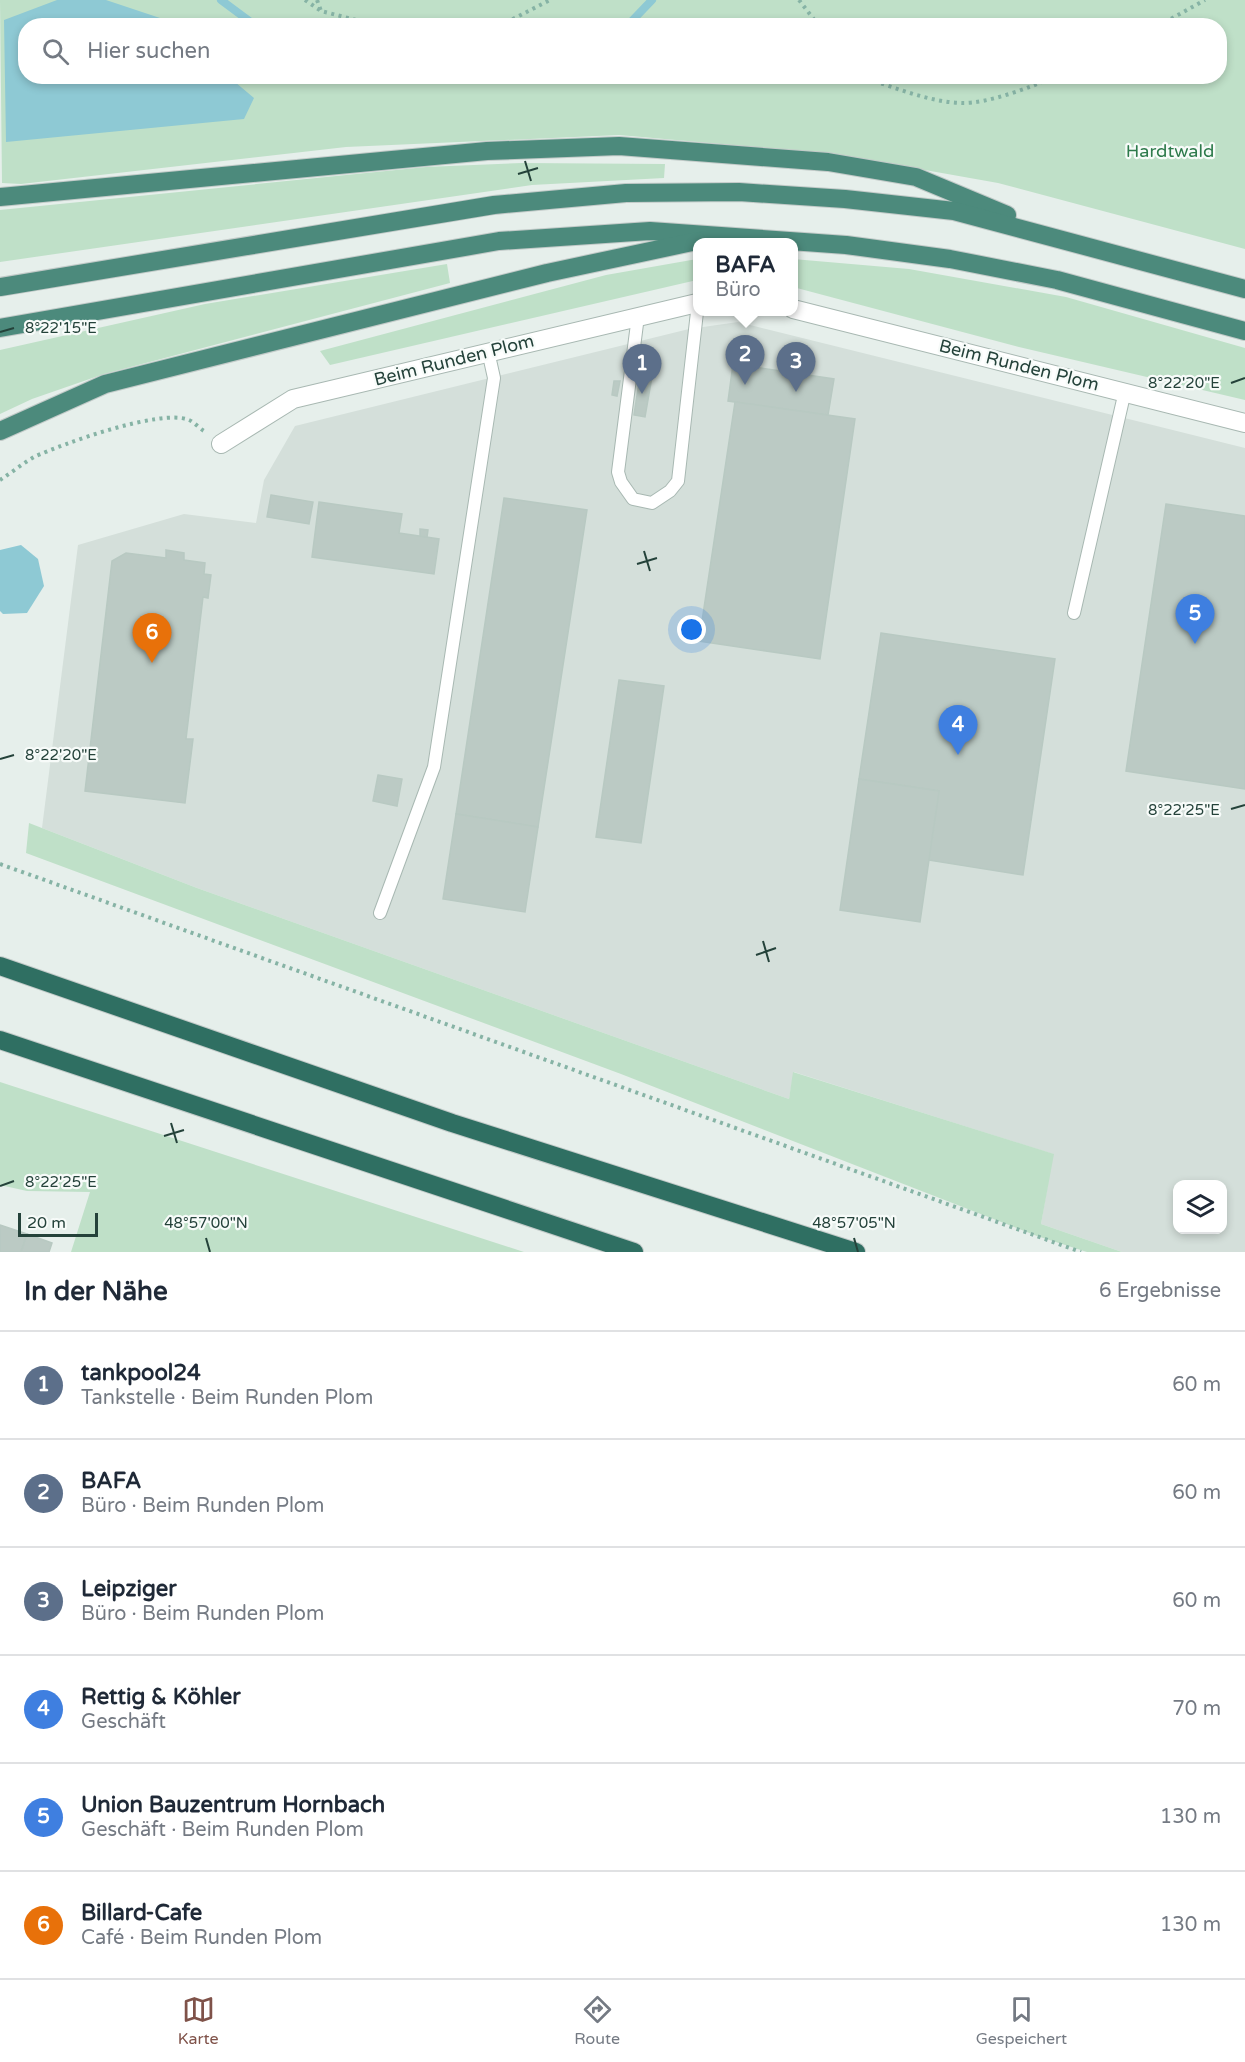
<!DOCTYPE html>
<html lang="de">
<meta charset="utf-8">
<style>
:root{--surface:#fff;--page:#f2f2f3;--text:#1f2937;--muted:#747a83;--line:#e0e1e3;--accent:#7f5249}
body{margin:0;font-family:"Varela Round",sans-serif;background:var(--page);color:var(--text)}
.controls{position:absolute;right:18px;bottom:18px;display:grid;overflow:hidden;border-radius:12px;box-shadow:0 3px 9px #0003}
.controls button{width:54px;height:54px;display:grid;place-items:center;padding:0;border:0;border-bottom:2px solid var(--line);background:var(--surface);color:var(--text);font:30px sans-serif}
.scale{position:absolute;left:18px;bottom:15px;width:80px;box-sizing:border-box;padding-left:6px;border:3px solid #24423a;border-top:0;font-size:16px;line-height:21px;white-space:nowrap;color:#24423a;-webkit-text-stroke:4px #f7fbf9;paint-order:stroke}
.you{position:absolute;left:692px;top:630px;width:21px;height:21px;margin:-15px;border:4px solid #fff;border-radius:50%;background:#1a73e8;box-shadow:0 0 0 9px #1a73e833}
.badge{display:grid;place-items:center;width:39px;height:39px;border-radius:50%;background:var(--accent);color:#fff;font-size:20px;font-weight:700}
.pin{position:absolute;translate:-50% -50px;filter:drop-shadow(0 2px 3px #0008)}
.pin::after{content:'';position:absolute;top:32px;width:21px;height:18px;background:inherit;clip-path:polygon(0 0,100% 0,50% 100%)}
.popup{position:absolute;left:693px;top:238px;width:105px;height:78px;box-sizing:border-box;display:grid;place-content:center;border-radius:12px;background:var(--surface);filter:drop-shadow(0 2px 4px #0005);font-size:20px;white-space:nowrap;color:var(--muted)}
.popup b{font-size:22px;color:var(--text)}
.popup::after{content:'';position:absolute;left:50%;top:100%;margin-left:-12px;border:12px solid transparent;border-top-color:var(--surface)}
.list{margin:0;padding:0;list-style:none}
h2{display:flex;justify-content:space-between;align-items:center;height:78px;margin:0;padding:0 24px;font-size:26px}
h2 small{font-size:20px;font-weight:400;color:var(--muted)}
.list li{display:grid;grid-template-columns:39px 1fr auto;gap:18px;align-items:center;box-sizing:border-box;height:108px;padding:0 24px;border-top:2px solid var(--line)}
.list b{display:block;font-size:22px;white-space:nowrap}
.list p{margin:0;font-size:20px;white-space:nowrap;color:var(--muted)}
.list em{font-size:20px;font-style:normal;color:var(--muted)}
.icon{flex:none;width:33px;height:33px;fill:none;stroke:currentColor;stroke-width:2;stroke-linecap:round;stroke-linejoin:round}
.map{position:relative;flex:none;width:1245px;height:1252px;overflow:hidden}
.search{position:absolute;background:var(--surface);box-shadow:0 3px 9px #0003;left:18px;right:18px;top:18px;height:66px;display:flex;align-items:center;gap:15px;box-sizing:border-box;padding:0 21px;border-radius:24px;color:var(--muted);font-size:22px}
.sheet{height:726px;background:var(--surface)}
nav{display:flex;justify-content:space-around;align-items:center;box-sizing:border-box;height:84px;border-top:2px solid var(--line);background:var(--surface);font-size:16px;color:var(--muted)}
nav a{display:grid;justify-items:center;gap:3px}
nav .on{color:var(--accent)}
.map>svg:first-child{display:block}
.built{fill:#d4dfda;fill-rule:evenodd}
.green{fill:#bfe0c8;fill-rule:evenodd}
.water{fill:#8ec9d4}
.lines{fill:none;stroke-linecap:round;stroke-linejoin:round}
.stream{stroke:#8ec9d4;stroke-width:8}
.building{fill:#bbcac4;stroke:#b8c9c2;stroke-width:1.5}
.service-casing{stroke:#a8b8b2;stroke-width:14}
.minor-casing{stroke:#a8b8b2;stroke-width:20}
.trunk-casing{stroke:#c2cac8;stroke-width:20}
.motorway-casing{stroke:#c2cac8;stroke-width:20}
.path{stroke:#86b3a5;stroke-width:4;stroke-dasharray:3 4.5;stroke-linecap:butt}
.service{stroke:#fff;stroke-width:12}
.minor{stroke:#fff;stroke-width:18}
.trunk{stroke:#4c8a7c;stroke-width:18}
.motorway{stroke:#2f6f62;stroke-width:18}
.ticks{fill:none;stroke:#24423a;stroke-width:2}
.labels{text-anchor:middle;stroke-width:4.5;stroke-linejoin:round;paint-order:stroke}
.park-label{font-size:18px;fill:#2d7a4b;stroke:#f7fbf9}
.street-label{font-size:18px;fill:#24423a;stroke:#f7fbf9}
.ticks-label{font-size:15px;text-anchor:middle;fill:#24423a;stroke:#f7fbf9;stroke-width:4.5;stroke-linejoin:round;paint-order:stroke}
</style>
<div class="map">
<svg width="1245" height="1252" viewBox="0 0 1245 1252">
<rect width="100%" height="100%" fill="#e6efeb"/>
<path class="built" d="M738,322L1245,448V1252H1122L1041,1224L1053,1154L794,1072L789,1099L197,888L42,828L78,545L184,514L256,523L264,480L295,426L689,329ZM1178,1184H1222V1230H1178Z"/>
<g class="green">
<path d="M0,0H1245V249L998,183L835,154L619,135L346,147L21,184L2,183ZM26,26H1220V76H26Z"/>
<path d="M522,163L665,164L664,178L532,185L0,262V210L426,167Z"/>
<path d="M697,259V280L330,365L320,351L606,275Z"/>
<path d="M793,259L909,269L1066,297L1245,348V400L1019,347L793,287Z"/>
<path d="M447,264L450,283L104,374L32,399L0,414V350L205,304Z"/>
<path d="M29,823L197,888L789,1099L793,1072L1054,1154L1041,1224L1122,1252H1087L1037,1236L621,1074L26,853Z"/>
<path d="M0,1082L524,1252H71L90,1192L27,1191L0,1185Z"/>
</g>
<g class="water">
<path d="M57,0H106L163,19L170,25L26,26V76L229,77L254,98L244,119L6,142L4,20Z"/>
<path d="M21,545L38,559L44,586L27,613L3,614L0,611V550Z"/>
</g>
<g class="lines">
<g class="stream">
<path d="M221,0L256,26"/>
<path d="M623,26L629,24L652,0"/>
<path d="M408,76L449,80L461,76"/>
</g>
</g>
<g class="building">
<path d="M733,364L834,379L828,415L728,401Z"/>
<path d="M641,369L653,371L645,417L634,415Z"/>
<path d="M614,381H620L617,396L612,395Z"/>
<path d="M735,402L855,419L820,659L699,641Z"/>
<path d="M271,495L313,502L309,524L267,517Z"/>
<path d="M504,498L587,510L538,827L456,814Z"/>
<path d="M319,502L402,514L399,533L439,539L434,574L312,557Z"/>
<path d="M1166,504L1245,516V789L1126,771Z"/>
<path d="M420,529L428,530L427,537L420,536Z"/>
<path d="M166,550L184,553V560L205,563L204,574L211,575L208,598L203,597L186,739H193L185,803L85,791L112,561L126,553L166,558Z"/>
<path d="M881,633L1055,659L1023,875L928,860L939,791L859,779Z"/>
<path d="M619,680L664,686L641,843L596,837Z"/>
<path d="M378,775L402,779L397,806L373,801Z"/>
<path d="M859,779L939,791L920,922L840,910Z"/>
<path d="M456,814L538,827L525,912L443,899Z"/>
<path d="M0,1225L27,1234L21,1252H0Z"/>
<path d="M27,1234L52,1243L49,1252H21Z"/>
</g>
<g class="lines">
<defs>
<g id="service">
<path d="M638,316L618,472L621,482L633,499L652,503L670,491L678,481L697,312"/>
<path d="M1074,613L1125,391"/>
<path d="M380,913L434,767L494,378L488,351"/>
</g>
<g id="minor">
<path d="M793,309L1245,423"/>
<path d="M221,444L293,399L697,303"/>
</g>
<g id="trunk">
<path d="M0,197L487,151L619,146L828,162L916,177L1007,215"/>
<path d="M0,287L494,205L626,193L739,192L845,199L954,211L1245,289"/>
<path d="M0,328L499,241L650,231L846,245L950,259L1057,280L1245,331"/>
<path d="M0,431L105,384L547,273L697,241"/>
</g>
<g id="motorway">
<path d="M0,966L452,1123L856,1252"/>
<path d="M0,1040L634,1252"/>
</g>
</defs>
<use href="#service" class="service-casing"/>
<use href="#minor" class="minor-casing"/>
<use href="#trunk" class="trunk-casing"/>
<use href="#motorway" class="motorway-casing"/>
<g class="path">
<path d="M305,0L321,11L379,26"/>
<path d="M317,0L321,11"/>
<path d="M799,0L819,26"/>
<path d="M491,26L511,20L550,0"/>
<path d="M1158,26L1205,0"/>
<path d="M869,76L874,81C901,90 932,102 961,103C987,104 1032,87 1056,76"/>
<path d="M0,480C11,473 22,464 34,457C62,444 161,408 189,420C194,422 199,428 204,431"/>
<path d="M0,864L1081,1252"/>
</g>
<use href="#service" class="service"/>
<use href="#minor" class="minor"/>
<use href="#trunk" class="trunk"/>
<use href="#motorway" class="motorway"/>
</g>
<path class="ticks" d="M525,161L531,181M518,174L538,168M0,332L14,328M1231,383L1245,378M644,551L650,571M637,564L657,558M0,759L14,755M1231,809L1245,805M763,941L769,962M756,955L776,948M171,1123L177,1143M164,1136L184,1130M0,1186L14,1181M206,1238L210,1252M854,1238L858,1252"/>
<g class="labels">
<g class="park-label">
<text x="1170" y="157">Hardtwald</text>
</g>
<g class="street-label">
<text transform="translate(454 360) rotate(-14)" y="6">Beim Runden Plom</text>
<text transform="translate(1019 365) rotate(14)" y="6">Beim Runden Plom</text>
</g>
</g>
<g class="ticks-label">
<text x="61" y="333">8°22'15"E</text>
<text x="1184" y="388">8°22'20"E</text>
<text x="61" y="760">8°22'20"E</text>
<text x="1184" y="815">8°22'25"E</text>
<text x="61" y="1187">8°22'25"E</text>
<text x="206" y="1228">48°57'00"N</text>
<text x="854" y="1228">48°57'05"N</text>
</g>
</svg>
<div class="controls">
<button><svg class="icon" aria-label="layers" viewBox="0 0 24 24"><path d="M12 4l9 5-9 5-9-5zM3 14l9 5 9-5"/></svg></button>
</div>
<div class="scale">20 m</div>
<div class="you"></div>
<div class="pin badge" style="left:642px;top:394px;background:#5c6f8a">1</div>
<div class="pin badge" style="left:745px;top:385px;background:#5c6f8a">2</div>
<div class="popup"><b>BAFA</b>Büro</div>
<div class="pin badge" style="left:796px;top:392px;background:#5c6f8a">3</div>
<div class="pin badge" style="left:958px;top:755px;background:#3f7fe0">4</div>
<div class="pin badge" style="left:1195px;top:644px;background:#3f7fe0">5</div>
<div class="pin badge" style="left:152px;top:663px;background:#e8710a">6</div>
<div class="search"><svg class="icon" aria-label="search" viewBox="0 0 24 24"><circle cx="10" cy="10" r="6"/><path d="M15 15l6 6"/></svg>Hier suchen</div>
</div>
<section class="sheet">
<h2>In der Nähe<small>6 Ergebnisse</small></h2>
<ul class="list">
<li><span class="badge" style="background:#5c6f8a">1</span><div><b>tankpool24</b><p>Tankstelle · Beim Runden Plom</p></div><em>60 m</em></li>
<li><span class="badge" style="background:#5c6f8a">2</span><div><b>BAFA</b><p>Büro · Beim Runden Plom</p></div><em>60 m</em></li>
<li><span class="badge" style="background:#5c6f8a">3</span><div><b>Leipziger</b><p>Büro · Beim Runden Plom</p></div><em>60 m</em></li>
<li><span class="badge" style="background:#3f7fe0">4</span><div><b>Rettig &amp; Köhler</b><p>Geschäft</p></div><em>70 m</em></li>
<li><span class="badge" style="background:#3f7fe0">5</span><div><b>Union Bauzentrum Hornbach</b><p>Geschäft · Beim Runden Plom</p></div><em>130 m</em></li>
<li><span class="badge" style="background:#e8710a">6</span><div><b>Billard-Cafe</b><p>Café · Beim Runden Plom</p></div><em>130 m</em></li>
</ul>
</section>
<nav>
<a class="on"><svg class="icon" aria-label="map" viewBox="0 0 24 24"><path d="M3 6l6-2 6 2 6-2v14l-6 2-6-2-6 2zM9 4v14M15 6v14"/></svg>Karte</a>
<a><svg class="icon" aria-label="directions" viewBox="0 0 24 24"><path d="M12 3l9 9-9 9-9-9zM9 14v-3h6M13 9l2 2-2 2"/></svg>Route</a>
<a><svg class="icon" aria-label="saved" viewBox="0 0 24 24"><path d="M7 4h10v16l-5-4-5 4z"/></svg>Gespeichert</a>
</nav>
